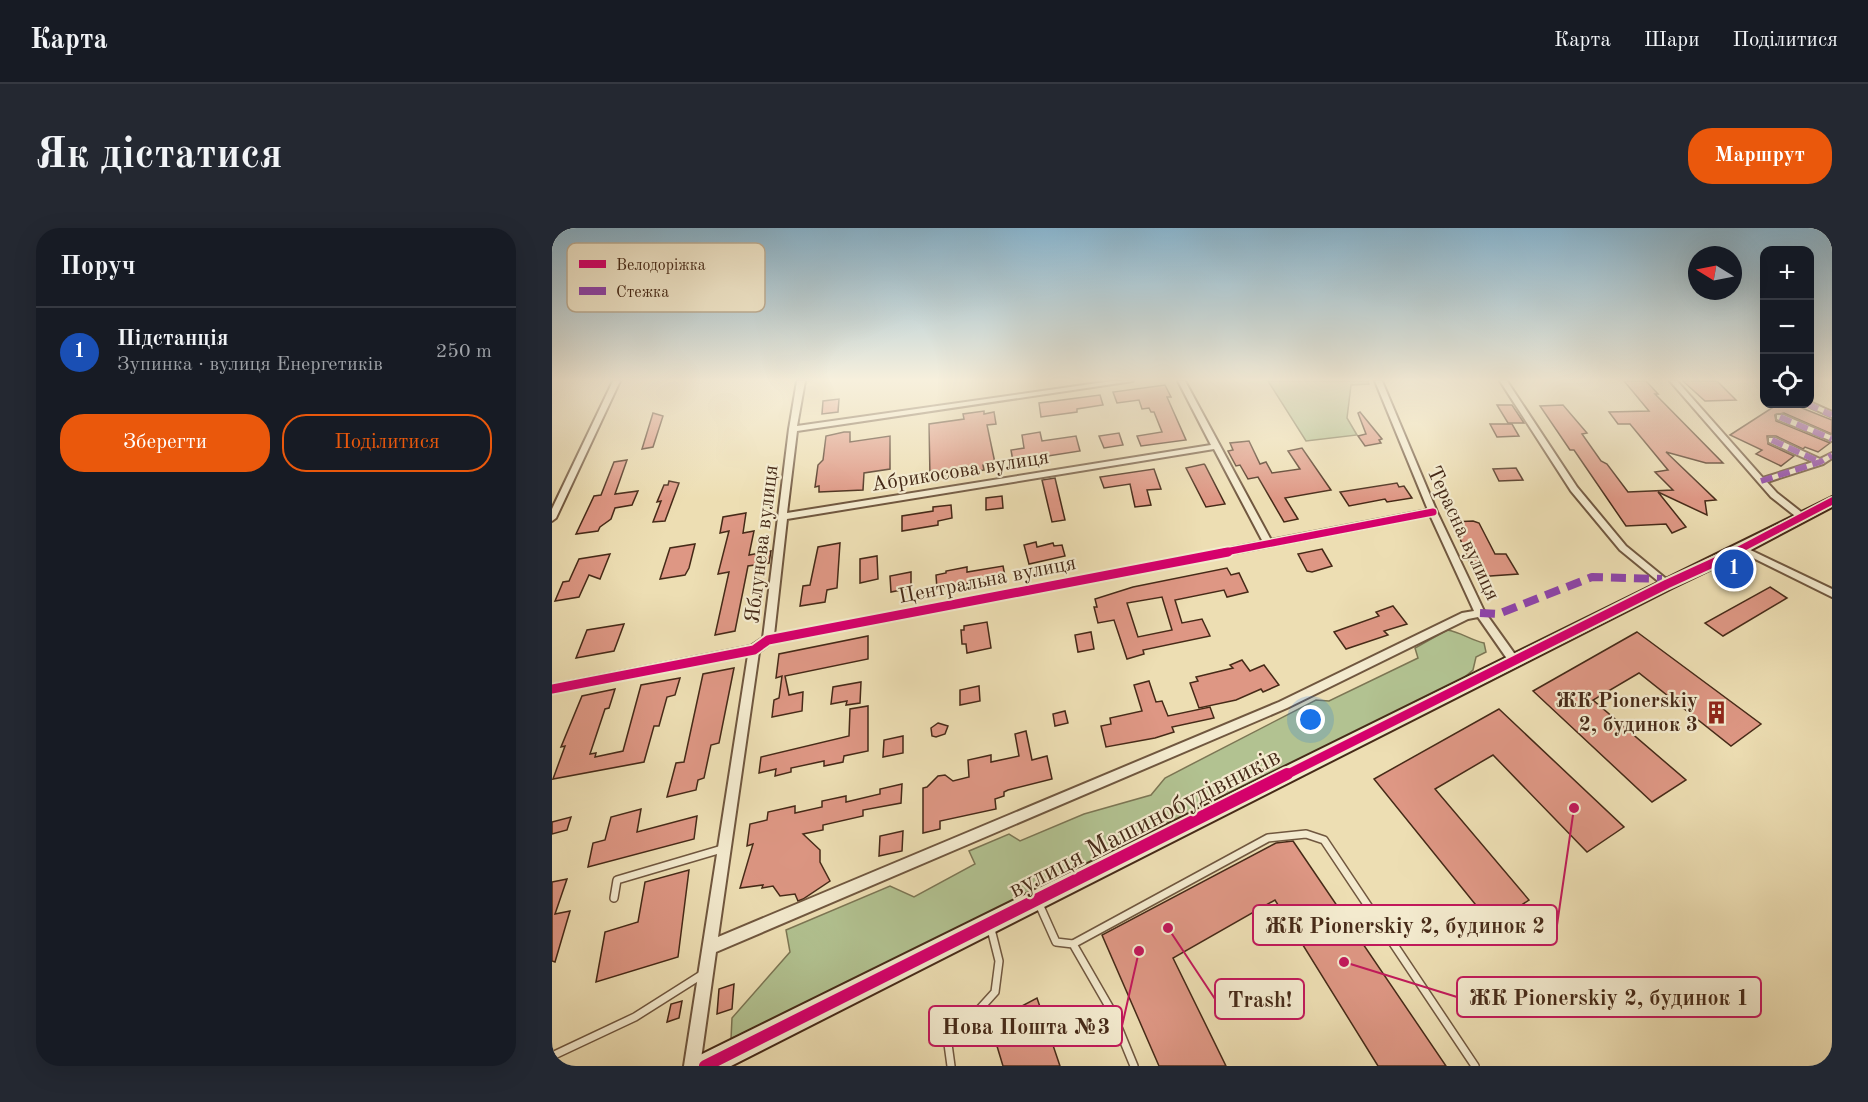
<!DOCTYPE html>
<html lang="uk">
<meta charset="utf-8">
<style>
:root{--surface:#171b24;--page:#242831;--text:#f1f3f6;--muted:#9ea1a6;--line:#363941;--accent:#ea580c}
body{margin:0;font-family:"Old Standard TT",serif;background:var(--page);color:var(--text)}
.controls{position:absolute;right:18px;top:18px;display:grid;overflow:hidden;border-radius:12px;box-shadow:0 6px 24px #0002}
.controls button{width:54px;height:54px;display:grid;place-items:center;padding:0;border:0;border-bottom:2px solid var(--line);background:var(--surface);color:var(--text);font:30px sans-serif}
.compass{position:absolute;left:1136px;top:18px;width:54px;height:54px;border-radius:50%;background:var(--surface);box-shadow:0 6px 24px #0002;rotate:280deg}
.you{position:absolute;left:759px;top:492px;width:21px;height:21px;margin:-15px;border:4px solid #fff;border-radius:50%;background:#1a73e8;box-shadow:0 0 0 9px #1a73e833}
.badge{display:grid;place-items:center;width:39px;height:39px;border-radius:50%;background:var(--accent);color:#fff;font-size:20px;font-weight:700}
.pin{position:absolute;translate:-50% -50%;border:3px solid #fff;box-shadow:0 2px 6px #0006}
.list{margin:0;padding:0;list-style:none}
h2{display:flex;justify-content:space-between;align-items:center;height:78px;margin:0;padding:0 24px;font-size:26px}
h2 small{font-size:20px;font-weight:400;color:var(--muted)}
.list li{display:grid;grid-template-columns:39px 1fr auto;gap:18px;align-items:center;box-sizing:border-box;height:90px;padding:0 24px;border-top:2px solid var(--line)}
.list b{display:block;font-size:22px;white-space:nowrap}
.list p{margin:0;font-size:20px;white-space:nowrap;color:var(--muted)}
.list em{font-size:20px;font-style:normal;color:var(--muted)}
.actions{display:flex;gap:12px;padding:18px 24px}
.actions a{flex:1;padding:14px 0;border:2px solid var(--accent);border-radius:24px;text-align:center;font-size:21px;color:var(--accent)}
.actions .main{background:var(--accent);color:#fff}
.icon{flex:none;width:33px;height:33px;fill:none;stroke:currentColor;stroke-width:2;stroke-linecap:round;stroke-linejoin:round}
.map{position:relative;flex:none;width:1280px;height:838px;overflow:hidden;border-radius:24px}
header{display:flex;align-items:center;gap:36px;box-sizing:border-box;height:84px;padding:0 30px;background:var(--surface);border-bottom:2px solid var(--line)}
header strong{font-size:28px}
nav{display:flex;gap:33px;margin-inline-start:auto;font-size:21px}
.intro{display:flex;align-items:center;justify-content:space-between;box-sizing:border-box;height:144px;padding:0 36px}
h1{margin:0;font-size:42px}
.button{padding:15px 27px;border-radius:24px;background:var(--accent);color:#fff;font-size:21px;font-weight:700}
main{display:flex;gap:36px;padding:0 36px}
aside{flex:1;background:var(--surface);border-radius:24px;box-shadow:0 6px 24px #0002}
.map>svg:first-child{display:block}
.green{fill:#b2c291;stroke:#7c7654;stroke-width:1.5}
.building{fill:#de9784;stroke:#462a18;stroke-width:1.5;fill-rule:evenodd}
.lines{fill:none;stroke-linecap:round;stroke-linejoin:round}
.lane-casing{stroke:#70573f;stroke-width:10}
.street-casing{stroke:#70573f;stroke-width:4}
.secondary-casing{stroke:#462a18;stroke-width:4}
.lane{stroke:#f3eace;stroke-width:7}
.street{fill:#f3eace;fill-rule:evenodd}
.secondary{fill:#f3eace;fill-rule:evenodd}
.quiet-far1{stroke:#8e44ad;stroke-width:6;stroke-dasharray:12 6;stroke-linecap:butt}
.quiet{stroke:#8e44ad;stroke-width:8;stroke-dasharray:15 8;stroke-linecap:butt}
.cycleway-far2-casing{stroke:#f3eace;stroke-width:10}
.cycleway-far1-casing{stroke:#f3eace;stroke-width:13}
.cycleway-casing{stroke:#f3eace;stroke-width:16}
.cycleway-far2{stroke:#d6006c;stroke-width:7}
.cycleway-far1{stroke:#d6006c;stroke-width:9}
.cycleway{stroke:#d6006c;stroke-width:12}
.labels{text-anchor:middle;stroke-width:4.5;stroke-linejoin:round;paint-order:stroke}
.street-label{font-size:21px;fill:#462a18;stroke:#f3eace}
.poi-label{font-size:21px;font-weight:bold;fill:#462a18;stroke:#f3eace;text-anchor:end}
.near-street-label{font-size:26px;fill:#462a18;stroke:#f3eace}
.key{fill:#f3eace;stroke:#bfb097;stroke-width:1.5}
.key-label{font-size:16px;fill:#462a18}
.leader{fill:none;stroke:#c2185b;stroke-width:2}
.callout-dot{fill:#c2185b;stroke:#f3eace;stroke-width:2}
.callout{fill:#f3eace;stroke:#c2185b;stroke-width:2}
.callout-label{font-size:22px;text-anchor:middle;font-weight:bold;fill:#462a18}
</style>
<header>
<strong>Карта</strong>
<nav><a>Карта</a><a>Шари</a><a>Поділитися</a></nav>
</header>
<div class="intro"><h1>Як дістатися</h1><a class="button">Маршрут</a></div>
<main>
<aside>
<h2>Поруч<small></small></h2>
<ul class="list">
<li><span class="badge" style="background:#1a4fb4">1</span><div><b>Підстанція</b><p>Зупинка · вулиця Енергетиків</p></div><em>250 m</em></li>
</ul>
<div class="actions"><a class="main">Зберегти</a><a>Поділитися</a></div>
</aside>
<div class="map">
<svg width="1280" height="838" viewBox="0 0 1280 838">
<rect width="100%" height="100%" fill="#eddeb3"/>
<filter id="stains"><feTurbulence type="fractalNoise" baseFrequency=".00333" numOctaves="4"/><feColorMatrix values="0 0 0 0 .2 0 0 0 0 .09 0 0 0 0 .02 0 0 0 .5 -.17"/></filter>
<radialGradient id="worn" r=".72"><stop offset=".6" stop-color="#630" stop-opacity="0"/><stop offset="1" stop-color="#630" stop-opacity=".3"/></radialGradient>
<g class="green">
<path d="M716,153H816L817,156L799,157L795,190L805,207L754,213Z"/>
<path d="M895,402C909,404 918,412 932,415L934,424L924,429L921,442L908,453L179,811L180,790L238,724L234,702L338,658L362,669L423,636L417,623L457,606L468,613L532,586L599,567L613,550L764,472L777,473L866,430L863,420Z"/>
</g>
<g class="building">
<path d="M1072,153H1094L1106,166H1103L1171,235H1154L1114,224L1164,272L1153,273L1155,287L1106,264L1134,299L1120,305L1114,296L1074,298L1022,222H1018L988,178L1011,177L1035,205L1030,206L1049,233L1055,236L1076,264L1121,262L1103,244L1116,242L1078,196H1066L1057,184L1097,183Z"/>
<path d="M1131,153H1165L1184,172L1153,173Z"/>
<path d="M613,157L619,169H615L634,212L589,218L585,208L610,204L602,184H599L597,180L590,181L587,172L565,175L561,164Z"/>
<path d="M548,167L551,177L525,181V184L489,189L487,175Z"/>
<path d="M287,171L286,184L270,186L271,173Z"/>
<path d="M1226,176H1240L1280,192V206L1232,185L1223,187L1224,193L1278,215L1266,224L1253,219L1251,221L1224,208H1215L1216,216L1242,228L1229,238L1204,226L1210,222L1178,207Z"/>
<path d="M945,177H960L972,195H956Z"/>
<path d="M432,183V186L442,184L444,196L435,197L443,235L431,237L432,242L378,249L377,196L412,191L411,186Z"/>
<path d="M808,184L830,211L827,212L829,215L813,218L806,208L814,206L806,185Z"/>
<path d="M101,185L111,188L101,219L90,221Z"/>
<path d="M938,196H960L967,208L945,209Z"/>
<path d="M292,204H298V214L338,208V241L312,245L311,262L267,264V258L263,259L266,237L271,232L274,208Z"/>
<path d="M488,204L490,213L524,208L528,223L483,230L475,233L476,237L462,239L459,222L472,220L470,207Z"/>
<path d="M567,205L571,217L552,220L547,208Z"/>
<path d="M697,213L708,236L714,234L720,245L748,241L736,223L750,220L779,262L733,270L746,291L732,294L706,249L696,251L688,237L684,238L676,223L681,222L678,215Z"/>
<path d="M75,232L63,266L86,263L80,277L63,280L59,291L48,299L46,303L24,306L42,268L49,267L62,234Z"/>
<path d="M652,236L653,237L673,276L654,279L634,240Z"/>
<path d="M964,240L971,252L947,253L941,241Z"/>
<path d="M602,241L609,261L595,262L599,277L583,279L578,256L552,260L548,249Z"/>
<path d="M503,250L513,292L500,294L490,252Z"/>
<path d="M117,253L127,255L113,293L101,294L109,273L105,274L112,257H116Z"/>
<path d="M845,255L847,259L852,258L860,270L835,274L833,271L797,278L788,264Z"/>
<path d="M450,268L451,280L434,282V270Z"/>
<path d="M399,277L400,290L386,293V297L350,303V288L381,283V279Z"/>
<path d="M194,285L191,305L202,303L197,327L219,323L217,335L196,338L183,403L163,407L177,344L166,346L177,303L168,305L171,289Z"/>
<path d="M921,293L927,295L943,326H954L966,346L924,349L901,294Z"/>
<path d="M484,314L485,319L501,315L502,318L510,317L513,328L477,336L472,317Z"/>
<path d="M288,315L285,360L275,362L273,374L248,378L251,358L258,357L266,319Z"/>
<path d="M143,316L137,340L133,347L108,351L118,320Z"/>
<path d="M770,321L780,338L760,344L755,343L746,326Z"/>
<path d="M58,326L48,351L37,347L27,369L3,373L11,354L17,353L27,331Z"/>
<path d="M325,328L326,351L308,355V331Z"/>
<path d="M451,338L453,348L447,349L448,354L431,357V352L408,357L409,359L385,361L384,347L394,345V343L415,339V344Z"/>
<path d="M675,340L679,347L687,345L696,364L675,369L672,362L623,372L630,395L650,391L658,408L591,422L592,426L575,431L562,392L546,395L542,379H545L543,371L581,359ZM610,369L620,402L586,409L575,375Z"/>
<path d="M359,344V360L339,364L338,348Z"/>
<path d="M1218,359L1235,370L1171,408L1153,395Z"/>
<path d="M841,378L855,396L832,403L836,407L794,421L782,404L827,388L824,384Z"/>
<path d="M435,394L439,420L415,425L414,416H410L409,402H412V398Z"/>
<path d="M72,396L62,423L24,430L35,402Z"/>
<path d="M539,404L542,421L526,424L523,407Z"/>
<path d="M1085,404L1209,496L1179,518L1087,445L1041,472L1134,552L1100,574L981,463Z"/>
<path d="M316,408V431L233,448L237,467L251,464L250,483L220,489L222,472L227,470L230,448L224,450L227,426Z"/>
<path d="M690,432L698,443L712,437L727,457L711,464L709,461L684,472L647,480L638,455L646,453L644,449L681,440L678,437Z"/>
<path d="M182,440L167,515L159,517L152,550L146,552L144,562L115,569L124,535L132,534L151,446Z"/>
<path d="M128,450L123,467L115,469L107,498H102L92,534L1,551L13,518L9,519L30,468L63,461L57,480L53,481L38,526L44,525L43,529L71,523L89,457Z"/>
<path d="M597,453L604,474L610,473L616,488L658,479L662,490L620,499L622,504L603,510L554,519L549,498L559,496L558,490L590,483L582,457Z"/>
<path d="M309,454L308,475L294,477L295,473L279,476L281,459Z"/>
<path d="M427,458L428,473L408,477V462Z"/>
<path d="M316,478V523L292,528L291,534L272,538V533L239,540V544L223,548L224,541L207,545L209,529L297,508L298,481Z"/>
<path d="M947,481L1072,599L1035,624L941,527L883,561L977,672L940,697L822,551Z"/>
<path d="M513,483L516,495L503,498L501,486Z"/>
<path d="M386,495L396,498L393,506L384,509L380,508L379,500Z"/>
<path d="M474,503L480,532L495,528L500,551L456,562L452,564V568L443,571L444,581L388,593V601L371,605V560L375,559L386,548L393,547L401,553L417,549L416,532L439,527V534L467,528L463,506Z"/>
<path d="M351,508V525L331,529L332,512Z"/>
<path d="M350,556L349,575L311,582V588L271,597V602L251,606L268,622V634L278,653L251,671L246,673L243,666L228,668L221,658L210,660L211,657L188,660L201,616L195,618L198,596L215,592L216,584L243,578V585L270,579V573L294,568V574L328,566V561Z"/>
<path d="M89,581L85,604L145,588L142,611L36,639L41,615L53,612L59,589Z"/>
<path d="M19,589L15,602L0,606V594Z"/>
<path d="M351,603L350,623L327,628L328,608Z"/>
<path d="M741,613L894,838H826L723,672L621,730L674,838H607L550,707L724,615Z"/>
<path d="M137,642L126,729L44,754L53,704L86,694L93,654Z"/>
<path d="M15,651L3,686L18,683L3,734L0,733V654Z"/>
<path d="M182,756L180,781L165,786L167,761Z"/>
<path d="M485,770L508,838H451L438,795Z"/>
<path d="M130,773L127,790L115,794L119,776Z"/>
</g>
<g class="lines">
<defs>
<g id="lane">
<path d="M62,670L65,652L170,621"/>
<path d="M487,676L504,714L521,716L559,782L582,838"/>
<path d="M521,716L716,610L754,606L772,612L923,838"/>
<path d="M0,828L83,789L151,746"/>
<path d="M399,838L396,816L443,764L447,733L439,701"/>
</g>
<g id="street">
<path d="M61,153H68L4,290L0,293V281Z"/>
<path d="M245,153H253L245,198L560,153H581L245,203L235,285L659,217L626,153H633L719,312L876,282L823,153H830L885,284L932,383L967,432L966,435H958L926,389L916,391L735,480L164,724L148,838H132L196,427L0,465V457L199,418L211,410L237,201ZM662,221L711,314L222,407L235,291ZM878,287L922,383L910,385L727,474L166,709L207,424L219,415Z"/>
<path d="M948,153H955L1025,259L1074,318L1118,354L1120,356L1118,358H1112L1068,322L1019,263Z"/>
<path d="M1118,153H1125L1211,250L1261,234L1217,214V210H1223L1268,231L1280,225V230L1271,236L1215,254L1225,265L1253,287V291H1247L1219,269Z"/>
<path d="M1258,174L1280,184V189L1251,176Z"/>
<path d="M1225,187H1231L1280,208V213L1225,191Z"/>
<path d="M1190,318L1280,361V369L1187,323L1185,321L1187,319Z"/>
</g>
<path id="secondary" d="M1280,269V279L1195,324L1120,360L179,838H141L144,829Z"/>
</defs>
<use href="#lane" class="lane-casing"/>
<use href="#street" class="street-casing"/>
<use href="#secondary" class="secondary-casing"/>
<use href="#lane" class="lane"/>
<use href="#street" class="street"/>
<use href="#secondary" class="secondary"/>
<g class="quiet-far1">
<path d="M1255,176L1280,187"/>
<path d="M1228,189L1280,211"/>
<path d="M1220,212L1268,234"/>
<path d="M1209,253L1268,234L1280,227"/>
</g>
<path class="quiet" d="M928,385L946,386L1040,349L1110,351"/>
<defs>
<g id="cycleway-far2">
<path d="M668,325L881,284"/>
<path d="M1181,325L1280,273"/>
</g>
<g id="cycleway-far1">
<path d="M0,461L202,422L216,412L676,324"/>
<path d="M732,548L1115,356L1185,324"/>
</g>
<path id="cycleway" d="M153,838L735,546"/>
</defs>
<use href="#cycleway-far2" class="cycleway-far2-casing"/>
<use href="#cycleway-far1" class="cycleway-far1-casing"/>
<use href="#cycleway" class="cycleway-casing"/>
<use href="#cycleway-far2" class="cycleway-far2"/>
<use href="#cycleway-far1" class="cycleway-far1"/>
<use href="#cycleway" class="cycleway"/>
</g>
<linearGradient id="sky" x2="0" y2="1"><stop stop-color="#89b7d2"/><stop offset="0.56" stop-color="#f7f0dd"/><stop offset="1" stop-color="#f7f0dd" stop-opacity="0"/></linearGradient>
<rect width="1280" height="271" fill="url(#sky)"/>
<defs>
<symbol id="building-bare" viewBox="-9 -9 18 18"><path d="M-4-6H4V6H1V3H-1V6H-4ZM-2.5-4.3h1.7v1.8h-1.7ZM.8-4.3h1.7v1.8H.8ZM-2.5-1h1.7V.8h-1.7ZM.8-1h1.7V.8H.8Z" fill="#8f2418" stroke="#f3eace" stroke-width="2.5" paint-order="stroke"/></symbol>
</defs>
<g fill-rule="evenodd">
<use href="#building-bare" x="1148" y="468" width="33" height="33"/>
</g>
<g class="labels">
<g class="street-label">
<text transform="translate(408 242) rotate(-9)" y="7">Абрикосова вулиця</text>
<text transform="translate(912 305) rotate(65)" y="7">Терасна вулиця</text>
<text transform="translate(209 316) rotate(-83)" y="7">Яблунева вулиця</text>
<text transform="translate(435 351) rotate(-11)" y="7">Центральна вулиця</text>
</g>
<g class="poi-label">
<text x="1146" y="479">ЖК Pionerskiy<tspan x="1146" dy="24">2, будинок 3</tspan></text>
</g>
<g class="near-street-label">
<text transform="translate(592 594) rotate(-27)" y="9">вулиця Машинобудівників</text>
</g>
</g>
<rect x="15" y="15" width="198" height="69" rx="9" class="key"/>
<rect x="27" y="32" width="27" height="8" fill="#d6006c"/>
<rect x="27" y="59" width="27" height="8" fill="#8e44ad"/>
<g class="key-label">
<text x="64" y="42">Велодоріжка</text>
<text x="64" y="69">Стежка</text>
</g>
<path class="leader" d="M1022 580L1005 697M792 734L905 769M616 700L663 771M587 723L570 798"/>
<g class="callout-dot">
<circle cx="1022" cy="580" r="6"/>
<circle cx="792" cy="734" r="6"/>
<circle cx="616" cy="700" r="6"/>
<circle cx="587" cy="723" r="6"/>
</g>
<g class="callout">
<rect x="701" y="677" width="304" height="40" rx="6"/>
<rect x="905" y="749" width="304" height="40" rx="6"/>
<rect x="663" y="751" width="89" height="40" rx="6"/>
<rect x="377" y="778" width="193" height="40" rx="6"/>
</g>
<g class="callout-label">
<text x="853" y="705">ЖК Pionerskiy 2, будинок 2</text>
<text x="1057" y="777">ЖК Pionerskiy 2, будинок 1</text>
<text x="708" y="779">Trash!</text>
<text x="474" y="806">Нова Пошта №3</text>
</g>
<rect width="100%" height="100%" filter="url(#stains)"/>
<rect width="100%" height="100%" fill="url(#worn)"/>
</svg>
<div class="controls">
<button>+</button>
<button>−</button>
<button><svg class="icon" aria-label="locate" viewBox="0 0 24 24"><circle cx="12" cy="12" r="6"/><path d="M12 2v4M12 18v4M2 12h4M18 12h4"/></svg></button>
</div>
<svg class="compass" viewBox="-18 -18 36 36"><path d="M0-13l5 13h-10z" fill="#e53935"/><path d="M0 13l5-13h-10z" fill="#9ea1a6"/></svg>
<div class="you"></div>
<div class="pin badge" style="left:1182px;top:341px;background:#1a4fb4">1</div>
</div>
</main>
